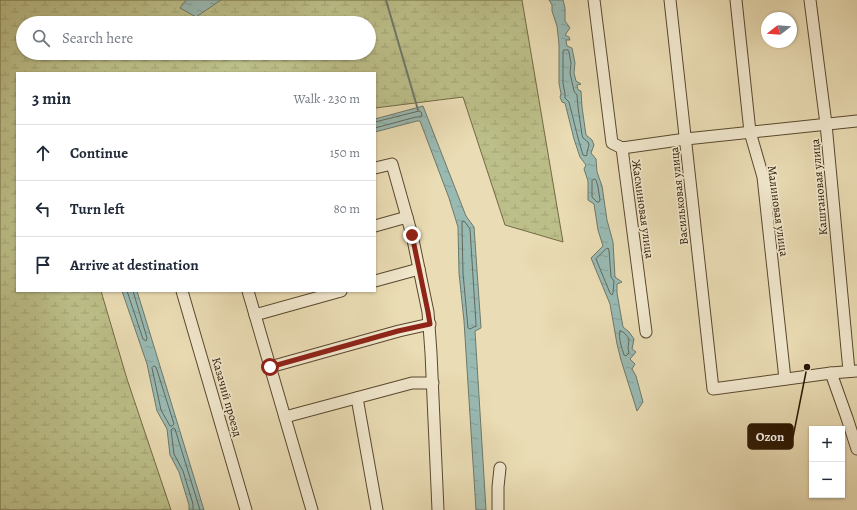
<!DOCTYPE html>
<meta charset="utf-8">
<style>
:root{--surface:#fff;--page:#f2f2f3;--text:#1f2937;--muted:#747a83;--line:#e0e1e3}
body{margin:0;font-family:Alegreya,serif;background:var(--page);color:var(--text)}
.controls{position:absolute;right:12px;bottom:12px;display:grid;overflow:hidden;border-radius:0px;box-shadow:0 1px 3px #0004}
.controls button{width:36px;height:36px;display:grid;place-items:center;padding:0;border:0;border-bottom:1px solid var(--line);background:var(--surface);color:var(--text);font:20px sans-serif}
.compass{position:absolute;left:761px;top:12px;width:36px;height:36px;border-radius:50%;background:var(--surface);box-shadow:0 1px 3px #0004;rotate:253deg}
.stop{position:absolute;width:12px;height:12px;margin:-9px;border:3px solid #8f2418;border-radius:50%;background:#fff}
.stop.end{background:#8f2418;border-color:#fff;box-shadow:0 1px 4px #0008}
.list{margin:0;padding:0;list-style:none}
h2{display:flex;justify-content:space-between;align-items:center;height:52px;margin:0;padding:0 16px;font-size:17px}
h2 small{font-size:13px;font-weight:400;color:var(--muted)}
.list li{display:grid;grid-template-columns:26px 1fr auto;gap:12px;align-items:center;box-sizing:border-box;height:56px;padding:0 16px;border-top:1px solid var(--line)}
.list b{display:block;font-size:15px;white-space:nowrap}
.list em{font-size:13px;font-style:normal;color:var(--muted)}
.icon{flex:none;width:22px;height:22px;fill:none;stroke:currentColor;stroke-width:2;stroke-linecap:round;stroke-linejoin:round}
.map{position:relative;flex:none;width:857px;height:510px;overflow:hidden}
.search{position:absolute;background:var(--surface);box-shadow:0 1px 3px #0004;left:16px;top:16px;width:360px;height:44px;display:flex;align-items:center;gap:10px;box-sizing:border-box;padding:0 14px;border-radius:22px;color:var(--muted);font-size:15px}
.panel{position:absolute;background:var(--surface);box-shadow:0 1px 3px #0004;left:16px;top:72px;width:360px;height:220px;border-radius:0px}
.map>svg:first-child{display:block}
.wetland{fill:url(#wetland-marsh);stroke:#736a44;fill-rule:evenodd}
.water{fill:url(#water-ripples);stroke:#6d786b}
.lines{fill:none;stroke-linecap:round;stroke-linejoin:round}
.shore{stroke:#62685a;stroke-width:1}
.stream{stroke:#6d786b;stroke-width:2}
.minor-casing{stroke:#5a482d;stroke-width:13}
.minor{stroke:#f1e8ce;stroke-width:11}
.route{stroke:#8f2418;stroke-width:5}
.labels{text-anchor:middle;stroke-width:3.5;stroke-linejoin:round;paint-order:stroke}
.street-label{font-size:12px;fill:#2a1600;stroke:#f1e8ce}
.leader{fill:none;stroke:#2a1600;stroke-width:1.5}
.callout-dot{fill:#2a1600;stroke:#f1e8ce;stroke-width:1.5}
.callout{fill:#2a1600;stroke:#2a1600;stroke-width:1.5}
.callout-label{font-size:13px;text-anchor:middle;font-weight:bold;fill:#fff}
</style>
<div class="map">
<svg width="857" height="510" viewBox="0 0 857 510">
<defs>
<pattern id="wetland-marsh" width="20" height="14" patternUnits="userSpaceOnUse"><rect width="20" height="14" fill="#bcbf89"/><path d="M1 5h8M5 5V1M11 12h8M15 12V8" fill="none" stroke="#a2a374"/></pattern>
<pattern id="water-ripples" width="26" height="14" patternUnits="userSpaceOnUse"><rect width="26" height="14" fill="#99bab3"/><path d="M2 4q2-2 4 0t4 0M15 11q2-2 4 0t4 0" fill="none" stroke="#849f98"/></pattern>
</defs>
<rect width="100%" height="100%" fill="#eadcb4"/>
<filter id="stains"><feTurbulence type="fractalNoise" baseFrequency=".005" numOctaves="4"/><feColorMatrix values="0 0 0 0 .2 0 0 0 0 .09 0 0 0 0 .02 0 0 0 .5 -.17"/></filter>
<radialGradient id="worn" r=".72"><stop offset=".6" stop-color="#630" stop-opacity="0"/><stop offset="1" stop-color="#630" stop-opacity=".3"/></radialGradient>
<path class="wetland" d="M0,0H522L563,242L505,225L463,97L375,108V73H17V291H101L127,379L171,510H0ZM23,23H369V53H23Z"/>
<g class="water">
<path d="M186,0H221L196,17L180,8Z"/>
<path d="M549,0H563L565,8V21L568,25L570,28L565,35L569,37L570,40H566L567,46L572,48L575,63L574,73L576,81L581,84L577,85L578,90L581,91L582,107L586,135L592,140L594,145L591,153L596,159L597,172L602,186L607,220L613,242L615,277L622,282L617,284V293L623,327L629,332L634,339L632,349L636,352L630,359L635,364L632,369L636,376L643,402L637,411L621,360L617,344L610,304L591,258L603,246L598,230L594,204L588,200V181L584,169L586,165L580,157L574,139L565,103L562,102L560,97L561,94L559,83V44L557,26L552,11V5Z"/>
<path d="M423,106L466,216L474,227L481,328L475,331L486,510H476L464,321L459,273L458,227L449,198L420,121H417L375,132V119Z"/>
<path d="M122,291H137L204,510H189V505L179,472L170,455L167,429L157,411L147,364Z"/>
</g>
<g class="lines">
<g class="shore">
<path d="M564,50H568L569,52L571,63L570,73L574,91L577,95L578,107L582,135L583,138L588,142L589,145L587,152V155L586,156L583,155L578,138L569,102L565,98V94L563,83V52Z"/>
<path d="M375,122L419,111L421,112L422,115L421,117H416L375,128"/>
<path d="M594,179L596,180L598,187L600,200L599,202H597L592,197V181Z"/>
<path d="M463,221L465,222L470,229L476,324V326L470,329L468,328L463,273L462,227V223Z"/>
<path d="M606,249L608,248L609,250L611,277L614,281L613,293L612,295L610,293L596,259Z"/>
<path d="M127,291L143,339L146,341L147,338L133,291"/>
<path d="M620,331C624,331 627,336 629,339L628,348L629,353L626,356L624,355C622,348 618,338 620,331Z"/>
<path d="M154,366L156,367L174,424L172,426H170L161,410L152,368Z"/>
<path d="M193,510V504L183,471L174,454L171,430L173,428L175,429L200,510"/>
</g>
<path class="stream" d="M386,0L418,110"/>
<defs>
<g id="minor">
<path d="M594,0L612,143L622,148"/>
<path d="M670,0L713,389L831,373L857,371"/>
<path d="M736,0L750,132L763,177L785,379"/>
<path d="M810,0L826,124L849,371"/>
<path d="M622,148L686,139L857,121"/>
<path d="M622,148L646,332"/>
<path d="M375,168L392,164L412,235L428,312L431,353L438,510"/>
<path d="M375,226L407,217"/>
<path d="M375,281L419,269"/>
<path d="M182,291L246,510"/>
<path d="M248,291L312,510"/>
<path d="M255,315L341,291"/>
<path d="M270,367L399,331L430,324"/>
<path d="M831,373L847,418L857,449"/>
<path d="M357,398L377,510"/>
<path d="M285,417L412,383H433"/>
<path d="M498,510V487L500,468"/>
</g>
</defs>
<use href="#minor" class="minor-casing"/>
<use href="#minor" class="minor"/>
</g>
<g class="lines">
<path class="route" d="M270,367L398,331L430,324L428,312L412,235"/>
</g>
<g class="labels">
<g class="street-label">
<text transform="translate(819 187) rotate(-95)" y="4">Каштановая улица</text>
<text transform="translate(679 196) rotate(-96)" y="4">Васильковая улица</text>
<text transform="translate(643 209) rotate(82)" y="4">Жасминовая улица</text>
<text transform="translate(778 211) rotate(82)" y="4">Малиновая улица</text>
<text transform="translate(227 397) rotate(74)" y="4">Казачий проезд</text>
</g>
</g>
<path class="leader" d="M807 367L793 437"/>
<circle class="callout-dot" cx="807" cy="367" r="4"/>
<rect class="callout" x="748" y="424" width="45" height="25" rx="4"/>
<g class="callout-label">
<text x="770" y="441">Ozon</text>
</g>
<rect width="100%" height="100%" filter="url(#stains)"/>
<rect width="100%" height="100%" fill="url(#worn)"/>
</svg>
<div class="controls">
<button>+</button>
<button>−</button>
</div>
<svg class="compass" viewBox="-18 -18 36 36"><path d="M0-13l5 13h-10z" fill="#e53935"/><path d="M0 13l5-13h-10z" fill="#747a83"/></svg>
<div class="stop" style="left:270px;top:367px"></div>
<div class="stop end" style="left:412px;top:235px"></div>
<div class="search"><svg class="icon" aria-label="search" viewBox="0 0 24 24"><circle cx="10" cy="10" r="6"/><path d="M15 15l6 6"/></svg>Search here</div>
<section class="panel">
<h2>3 min<small>Walk · 230 m</small></h2>
<ul class="list">
<li><svg class="icon" aria-label="ahead" viewBox="0 0 24 24"><path d="M12 20V5M6 11l6-6 6 6"/></svg><div><b>Continue</b></div><em>150 m</em></li>
<li><svg class="icon" aria-label="left" viewBox="0 0 24 24"><path d="M17 20v-9H6M10 6l-5 5 5 5"/></svg><div><b>Turn left</b></div><em>80 m</em></li>
<li><svg class="icon" aria-label="arrive" viewBox="0 0 24 24"><path d="M6 21V4h12l-3 4 3 4H6"/></svg><div><b>Arrive at destination</b></div></li>
</ul>
</section>
</div>
